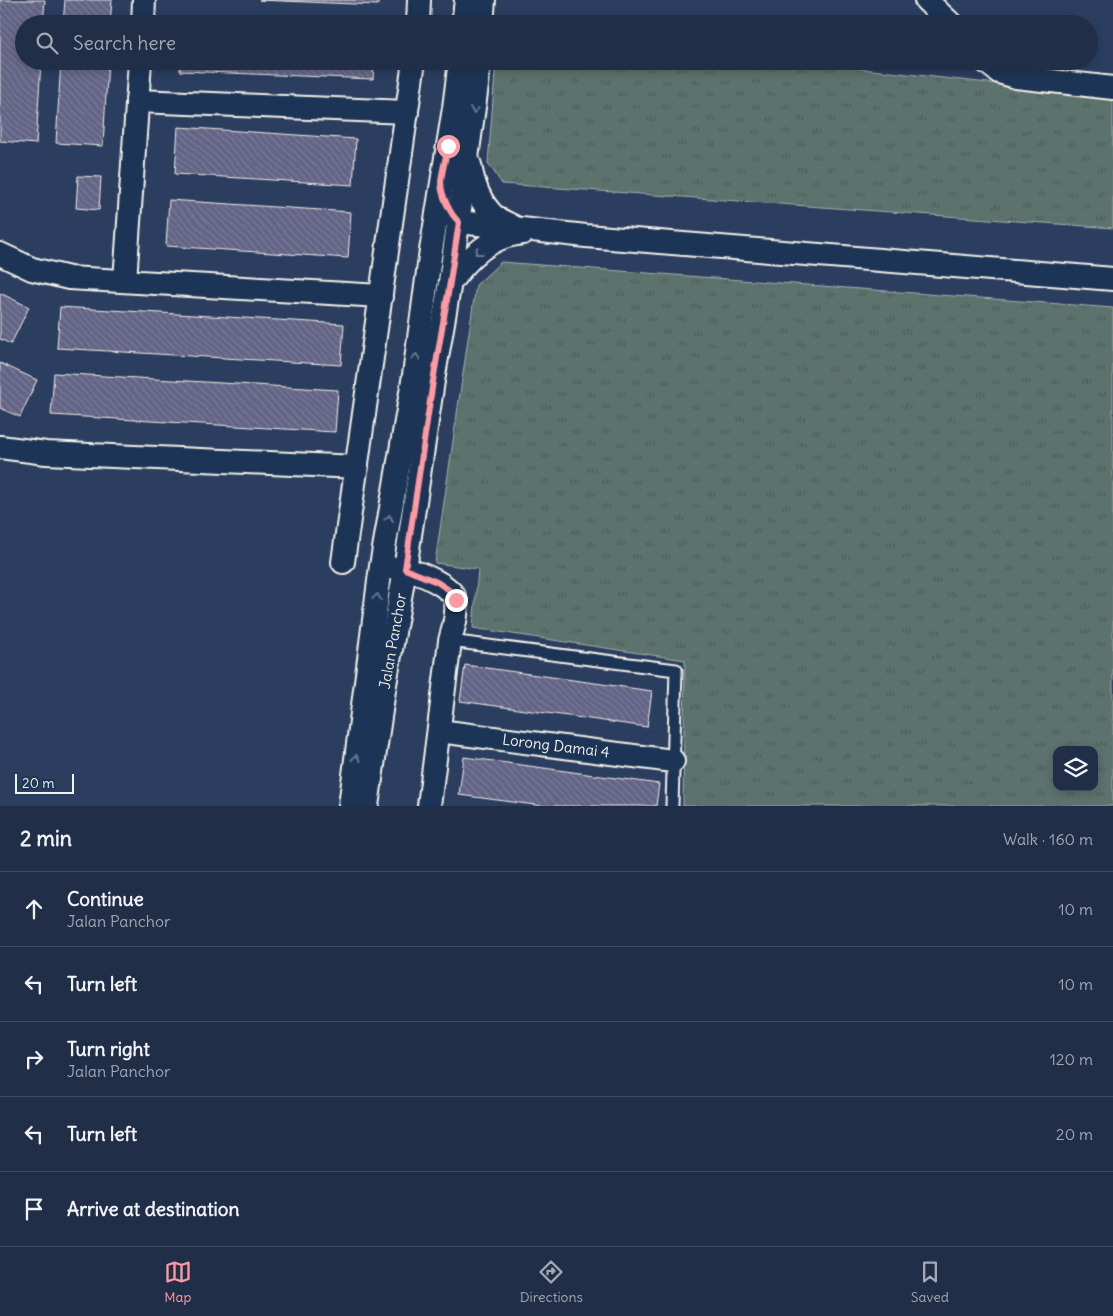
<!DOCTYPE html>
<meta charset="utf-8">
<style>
:root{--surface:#202e48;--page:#2d3a52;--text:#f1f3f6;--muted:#a2a8b4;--line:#3d4a60;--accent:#ff9aa2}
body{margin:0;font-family:Delius,sans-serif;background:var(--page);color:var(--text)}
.controls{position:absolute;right:15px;bottom:15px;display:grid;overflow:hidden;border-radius:10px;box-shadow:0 2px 8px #0003}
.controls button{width:45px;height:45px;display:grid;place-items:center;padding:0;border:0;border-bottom:1px solid var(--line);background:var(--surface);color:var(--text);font:25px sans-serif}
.scale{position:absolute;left:15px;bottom:12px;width:59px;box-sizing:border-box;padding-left:5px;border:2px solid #f4f1e8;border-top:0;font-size:14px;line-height:18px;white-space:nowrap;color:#f4f1e8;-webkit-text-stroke:4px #1d3557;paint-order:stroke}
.stop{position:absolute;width:15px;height:15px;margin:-11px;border:4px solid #ff9aa2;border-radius:50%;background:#fff}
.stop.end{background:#ff9aa2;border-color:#fff;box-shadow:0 1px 5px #0008}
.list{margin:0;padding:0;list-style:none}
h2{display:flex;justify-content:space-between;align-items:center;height:65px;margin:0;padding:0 20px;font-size:21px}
h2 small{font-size:16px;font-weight:400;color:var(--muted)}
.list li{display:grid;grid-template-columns:32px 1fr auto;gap:15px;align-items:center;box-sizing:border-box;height:75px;padding:0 20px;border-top:1px solid var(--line)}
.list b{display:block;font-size:19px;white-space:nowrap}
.list p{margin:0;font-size:16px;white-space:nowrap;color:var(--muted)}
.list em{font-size:16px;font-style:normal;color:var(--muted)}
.icon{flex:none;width:28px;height:28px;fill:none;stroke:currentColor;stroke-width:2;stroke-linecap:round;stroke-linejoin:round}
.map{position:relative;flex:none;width:1113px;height:806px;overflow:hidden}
.search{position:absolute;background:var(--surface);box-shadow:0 2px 8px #0003;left:15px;right:15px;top:15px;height:55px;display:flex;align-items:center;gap:12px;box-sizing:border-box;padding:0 18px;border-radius:28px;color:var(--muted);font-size:19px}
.sheet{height:440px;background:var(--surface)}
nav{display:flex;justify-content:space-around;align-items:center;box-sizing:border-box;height:70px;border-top:1px solid var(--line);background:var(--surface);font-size:14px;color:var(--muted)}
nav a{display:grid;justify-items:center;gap:2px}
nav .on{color:var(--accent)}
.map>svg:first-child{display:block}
.grass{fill:url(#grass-tufts);stroke:#a8b2aa;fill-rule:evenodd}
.building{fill:url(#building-back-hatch);stroke:#f4f1e8}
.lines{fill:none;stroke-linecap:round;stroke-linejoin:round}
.service-casing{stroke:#f4f1e8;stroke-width:15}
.minor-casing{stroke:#f4f1e8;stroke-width:26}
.service{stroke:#1d3557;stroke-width:11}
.minor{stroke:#1d3557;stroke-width:22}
.oneway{stroke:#68778a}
.route{stroke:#ff9aa2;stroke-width:6}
.labels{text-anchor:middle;stroke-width:4;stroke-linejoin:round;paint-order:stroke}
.street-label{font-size:15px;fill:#f4f1e8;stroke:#1d3557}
</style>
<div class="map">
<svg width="1113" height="806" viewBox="0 0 1113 806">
<defs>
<pattern id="grass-tufts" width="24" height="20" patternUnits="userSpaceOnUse" patternTransform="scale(1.25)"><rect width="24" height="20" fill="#5b726d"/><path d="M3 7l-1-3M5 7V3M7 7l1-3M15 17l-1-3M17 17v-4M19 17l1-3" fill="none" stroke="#515b58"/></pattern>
<pattern id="building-back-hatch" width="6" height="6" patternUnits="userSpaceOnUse" patternTransform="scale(1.25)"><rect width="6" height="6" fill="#636386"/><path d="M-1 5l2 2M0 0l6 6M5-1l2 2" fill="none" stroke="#7a7a97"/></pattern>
</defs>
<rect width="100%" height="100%" fill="#2b3e60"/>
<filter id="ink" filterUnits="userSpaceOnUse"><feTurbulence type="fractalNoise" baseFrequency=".02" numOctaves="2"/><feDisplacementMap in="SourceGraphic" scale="10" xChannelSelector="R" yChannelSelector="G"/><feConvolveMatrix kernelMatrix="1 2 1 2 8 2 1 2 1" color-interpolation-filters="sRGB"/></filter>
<g filter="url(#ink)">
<g class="grass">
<path d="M496,61H791L1113,97V228L502,184L488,163Z"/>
<path d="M501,262L1113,308V806H683L685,660L473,628L478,569L435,563L476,285ZM1057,750H1094V787H1057Z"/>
</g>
<g class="building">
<path d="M0,0H45L43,24H24V61H41L36,144L0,141Z"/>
<path d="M65,0H112L110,24H63Z"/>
<path d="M259,0H378V5Z"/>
<path d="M61,61H108L103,146L56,143Z"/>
<path d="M180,61H374L373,79L180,71Z"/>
<path d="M178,127L356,139L353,185L175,174Z"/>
<path d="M78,176L101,177L99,210L76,208Z"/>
<path d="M169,200L351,212L348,258L166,246Z"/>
<path d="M0,293L29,307L11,344L0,339Z"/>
<path d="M60,307L344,324L341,365L57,348Z"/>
<path d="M0,363L37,380L20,417L0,408Z"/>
<path d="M54,373L338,390L335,432L51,415Z"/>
<path d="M465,665L652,691L647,727L460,701Z"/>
<path d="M464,757L659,784L656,806H543L459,795Z"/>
</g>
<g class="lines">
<defs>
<path id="service" d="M450,641L676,670L672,806"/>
<g id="minor">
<path d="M926,0L951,24"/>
<path d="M143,24L144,0"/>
<path d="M418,24L419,0"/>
<path d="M463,24L466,0"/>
<path d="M482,24L484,0"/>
<path d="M985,61L999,72L1016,77L1113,88"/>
<path d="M137,101L407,112"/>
<path d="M470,165C473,183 480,203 494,216C499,220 506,223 512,226"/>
<path d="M450,211L453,217L459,222L586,236L1113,279"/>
<path d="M0,254L32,269L69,278L381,296"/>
<path d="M125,281L140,61"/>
<path d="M451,281C465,263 481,245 504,237C510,235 517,234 523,233"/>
<path d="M0,447L46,453L357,467"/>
<path d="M343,562L414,61"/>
<path d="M390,567C395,568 401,568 405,569C420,573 454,586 456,602C458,616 453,628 450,641L429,806"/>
<path d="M439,731L673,761"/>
<path d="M350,806L381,566L414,375L430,257L454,108L460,61"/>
<path d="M367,806L384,690L405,569L433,381L450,282L477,85L479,61"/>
</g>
</defs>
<use href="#service" class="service-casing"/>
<use href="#minor" class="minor-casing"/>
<use href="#service" class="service"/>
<use href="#minor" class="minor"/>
</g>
<defs><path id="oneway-chevron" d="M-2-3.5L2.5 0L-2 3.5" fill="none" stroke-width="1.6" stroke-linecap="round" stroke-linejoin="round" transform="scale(1.25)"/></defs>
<g class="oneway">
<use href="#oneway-chevron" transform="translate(474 110) rotate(98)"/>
<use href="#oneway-chevron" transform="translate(478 252) rotate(142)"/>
<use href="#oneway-chevron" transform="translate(416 357) rotate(-82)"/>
<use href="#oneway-chevron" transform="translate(389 518) rotate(-80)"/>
<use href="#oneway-chevron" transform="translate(377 597) rotate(-82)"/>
<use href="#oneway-chevron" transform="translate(356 758) rotate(-83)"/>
</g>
</g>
<g class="lines" filter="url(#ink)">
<path class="route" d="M448,146C446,158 442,170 441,182C441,195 450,214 459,222L450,282L433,381L405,569L437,582L449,590L456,600"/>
</g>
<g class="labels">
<g class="street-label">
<text transform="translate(393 641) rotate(-80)" y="5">Jalan Panchor</text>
<text transform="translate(556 746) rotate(7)" y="5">Lorong Damai 4</text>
</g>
</g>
</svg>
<div class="controls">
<button><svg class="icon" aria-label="layers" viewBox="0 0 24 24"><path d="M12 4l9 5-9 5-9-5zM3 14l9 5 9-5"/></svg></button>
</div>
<div class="scale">20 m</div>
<div class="stop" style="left:448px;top:146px"></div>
<div class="stop end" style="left:456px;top:600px"></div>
<div class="search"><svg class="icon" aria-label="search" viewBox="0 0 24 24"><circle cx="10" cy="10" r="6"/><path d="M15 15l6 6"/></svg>Search here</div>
</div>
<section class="sheet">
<h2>2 min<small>Walk · 160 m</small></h2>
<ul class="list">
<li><svg class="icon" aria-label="ahead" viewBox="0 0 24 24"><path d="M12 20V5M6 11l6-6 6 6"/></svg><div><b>Continue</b><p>Jalan Panchor</p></div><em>10 m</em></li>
<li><svg class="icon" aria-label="left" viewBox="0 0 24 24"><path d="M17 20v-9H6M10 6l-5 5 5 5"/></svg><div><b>Turn left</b></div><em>10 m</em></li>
<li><svg class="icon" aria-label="right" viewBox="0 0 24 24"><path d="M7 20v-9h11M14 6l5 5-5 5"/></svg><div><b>Turn right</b><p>Jalan Panchor</p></div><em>120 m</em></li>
<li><svg class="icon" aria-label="left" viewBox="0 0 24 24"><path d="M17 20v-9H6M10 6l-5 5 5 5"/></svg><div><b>Turn left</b></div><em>20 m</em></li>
<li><svg class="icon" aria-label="arrive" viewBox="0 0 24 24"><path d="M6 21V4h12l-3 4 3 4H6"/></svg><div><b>Arrive at destination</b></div></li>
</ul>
</section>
<nav>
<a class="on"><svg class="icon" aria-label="map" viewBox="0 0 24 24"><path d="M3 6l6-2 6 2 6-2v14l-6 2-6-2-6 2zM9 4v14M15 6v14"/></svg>Map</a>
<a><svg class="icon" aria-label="directions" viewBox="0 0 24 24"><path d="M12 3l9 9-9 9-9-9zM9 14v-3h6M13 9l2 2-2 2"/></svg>Directions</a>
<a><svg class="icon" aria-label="saved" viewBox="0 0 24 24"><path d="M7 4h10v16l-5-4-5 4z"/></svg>Saved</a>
</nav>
